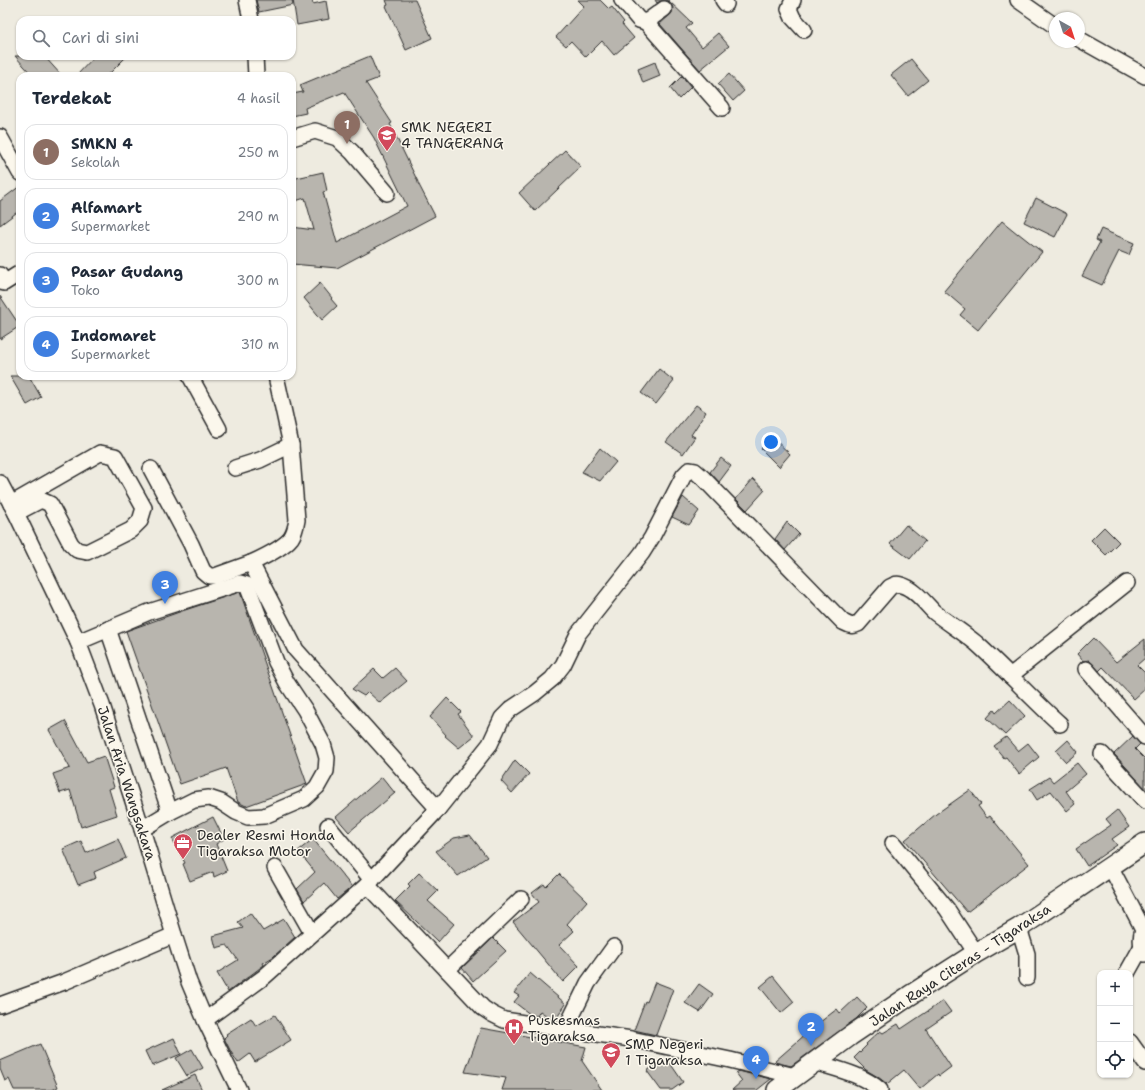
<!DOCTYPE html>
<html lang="id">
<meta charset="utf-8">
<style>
:root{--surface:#fff;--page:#f6f6f7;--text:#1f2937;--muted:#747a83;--line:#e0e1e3;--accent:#d1495b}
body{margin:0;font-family:"Shantell Sans",sans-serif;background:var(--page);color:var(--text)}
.controls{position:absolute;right:12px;bottom:12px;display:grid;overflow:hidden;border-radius:8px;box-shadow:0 1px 3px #0004}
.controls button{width:36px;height:36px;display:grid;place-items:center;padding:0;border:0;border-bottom:1px solid var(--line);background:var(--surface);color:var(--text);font:20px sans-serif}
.compass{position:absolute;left:1049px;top:12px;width:36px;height:36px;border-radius:50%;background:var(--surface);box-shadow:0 1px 3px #0004;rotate:141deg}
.you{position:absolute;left:771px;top:442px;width:14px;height:14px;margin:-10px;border:3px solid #fff;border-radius:50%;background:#1a73e8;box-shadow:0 0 0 6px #1a73e833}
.badge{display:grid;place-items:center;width:26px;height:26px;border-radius:50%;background:var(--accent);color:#fff;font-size:13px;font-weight:700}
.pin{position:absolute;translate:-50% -33px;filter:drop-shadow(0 1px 2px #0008)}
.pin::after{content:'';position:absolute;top:21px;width:14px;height:12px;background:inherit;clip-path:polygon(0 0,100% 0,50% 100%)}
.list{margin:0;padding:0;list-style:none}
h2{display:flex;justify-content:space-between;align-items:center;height:52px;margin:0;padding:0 16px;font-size:17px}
h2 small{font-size:13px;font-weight:400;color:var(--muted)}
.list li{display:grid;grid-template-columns:26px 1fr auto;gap:12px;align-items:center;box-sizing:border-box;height:56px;margin:0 8px 8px;padding:0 8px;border:1px solid var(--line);border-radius:12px}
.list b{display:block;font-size:15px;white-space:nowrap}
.list p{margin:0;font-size:13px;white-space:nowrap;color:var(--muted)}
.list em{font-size:13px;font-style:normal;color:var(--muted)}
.icon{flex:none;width:22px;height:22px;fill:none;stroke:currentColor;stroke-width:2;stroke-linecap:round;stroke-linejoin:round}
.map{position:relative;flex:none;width:1145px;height:1090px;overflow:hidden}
.search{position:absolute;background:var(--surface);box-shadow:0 1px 3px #0004;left:16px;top:16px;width:280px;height:44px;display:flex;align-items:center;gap:10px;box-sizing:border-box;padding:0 14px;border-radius:12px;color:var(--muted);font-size:15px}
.panel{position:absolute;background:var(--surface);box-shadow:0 1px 3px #0004;left:16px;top:72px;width:280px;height:308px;border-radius:12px}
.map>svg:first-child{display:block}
.building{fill:#b8b5ae;stroke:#2b2b2b}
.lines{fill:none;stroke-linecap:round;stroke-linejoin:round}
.minor-casing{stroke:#2b2b2b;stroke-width:18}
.major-casing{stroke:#2b2b2b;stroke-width:22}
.minor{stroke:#fbf7ec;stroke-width:15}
.major{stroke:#fbf7ec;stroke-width:19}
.labels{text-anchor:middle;stroke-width:3;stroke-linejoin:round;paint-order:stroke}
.poi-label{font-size:14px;fill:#2b2b2b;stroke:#fbf7ec;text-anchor:start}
.street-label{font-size:14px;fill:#2b2b2b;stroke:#fbf7ec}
</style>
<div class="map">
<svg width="1145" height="1090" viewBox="0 0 1145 1090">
<rect width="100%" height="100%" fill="#eeebe0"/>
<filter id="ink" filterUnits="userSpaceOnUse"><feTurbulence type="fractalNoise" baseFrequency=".025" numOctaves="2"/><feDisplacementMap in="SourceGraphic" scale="8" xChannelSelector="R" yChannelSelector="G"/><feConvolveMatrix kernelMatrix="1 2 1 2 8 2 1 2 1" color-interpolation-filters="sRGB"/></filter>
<g filter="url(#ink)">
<g class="building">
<path d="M256,0H292L293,5L259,12Z"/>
<path d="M293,0H312L313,4L326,1L329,19L297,25Z"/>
<path d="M386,0H415L432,38L406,50L386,6L388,5Z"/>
<path d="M578,0H600L609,9L612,7L624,22L622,24L634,38L614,55L602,41L586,57L571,41L566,46L556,37L584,6Z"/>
<path d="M655,0H668L692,23L686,28L702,47L718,33L729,46L700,70L660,24L672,13L673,8L671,4L667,1L663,0L657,3Z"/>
<path d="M15,56H44L62,76H33Z"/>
<path d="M95,56H127L107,76H76Z"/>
<path d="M370,56L379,78L366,83L392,123L390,124L418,182V183L435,216L337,268L292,264V227L314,230L305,198L292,202V179L323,172L327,191L323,192L337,243L407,206L374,138L344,92L305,108L306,113L292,116V94L303,92L300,85Z"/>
<path d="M911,59L928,80L908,96L891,75Z"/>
<path d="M655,62L660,76L643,83L638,69Z"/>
<path d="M729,74L744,91L733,101L718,84Z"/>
<path d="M682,76L691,87L679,99L670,88Z"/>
<path d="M565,150L581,167L535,211L519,193Z"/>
<path d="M20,186V210L0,225V201Z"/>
<path d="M1036,198L1067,214L1055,237L1024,222Z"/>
<path d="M1002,221L1018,234V233L1042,252L978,330L960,315L965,309L944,291Z"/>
<path d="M1101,229L1134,243L1129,255L1119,251L1102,285L1082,276L1100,242L1096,240Z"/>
<path d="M320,283L332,298L331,299L337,306L322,320L304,298Z"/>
<path d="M0,296L20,326L0,339Z"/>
<path d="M659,369L674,381L656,404L641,393Z"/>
<path d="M10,376H29L41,397L27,405Z"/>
<path d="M696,405L706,412L691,435L695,437L683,454L666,442Z"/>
<path d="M771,436L790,454L779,467L761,449Z"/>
<path d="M600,448L616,462L600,481L582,472Z"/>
<path d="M721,458L731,466L719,482L710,472Z"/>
<path d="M753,479L765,490L747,510L736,499Z"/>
<path d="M683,497L699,511L689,525L672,517Z"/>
<path d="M787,522L799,534L785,550L775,539Z"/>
<path d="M906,525L925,541L910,559L890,544Z"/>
<path d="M1104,527L1119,542L1106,555L1091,540Z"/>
<path d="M240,592L307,784L246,806L238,802L226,768L180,784L126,631L182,611Z"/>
<path d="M1093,638L1116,662L1145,639V658L1137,665L1145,673V689L1134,699L1103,667L1099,671L1092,663L1089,660L1083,661L1077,654Z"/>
<path d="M395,668L407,681L380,703L368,692L364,696L352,689L374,669L383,678Z"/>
<path d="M447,698L461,712L458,714L474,736L459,748L445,736L446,735L430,717Z"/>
<path d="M1010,700L1025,716L1005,735L987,718L994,710L996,713Z"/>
<path d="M65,721L87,762L104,756L114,787L109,789L117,815L81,827L70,790L60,793L53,774L70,768L49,730Z"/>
<path d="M1133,736L1140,744L1135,749L1145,759V788L1114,754Z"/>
<path d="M1006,737L1018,751L1028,743L1039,757L1019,774L1006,757L1004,758L994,746Z"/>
<path d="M1068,740L1078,752L1066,762L1056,751Z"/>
<path d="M515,760L529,774L512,793L501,781Z"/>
<path d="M1077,763L1086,774L1066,791L1075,804L1067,811L1051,791L1037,800L1030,789L1049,777L1053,782Z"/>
<path d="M382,777L395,793L349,832L336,817Z"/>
<path d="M970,790L981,804L978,806L987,818L990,816L1029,864L967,912L905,840L936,814Z"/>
<path d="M1117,810L1129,827L1112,839L1117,845L1087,866L1076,849L1111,825L1106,819Z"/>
<path d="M213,817L224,839L216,844L227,871L214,877L213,872L190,881L183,864L185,863L172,838Z"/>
<path d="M470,835L487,857L458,876L436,851L454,838Z"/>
<path d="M118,839L126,858L94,872L96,878L78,885L63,849L81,841L86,853Z"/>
<path d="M313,839L352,887L337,899L324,883L304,901L297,889L315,872L298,851Z"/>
<path d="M419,873L438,891L428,901L454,924L438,942L395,901L410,886L408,884Z"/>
<path d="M559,874L587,901L567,924L574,931L559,945L579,966L563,982L513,922L539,902L532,893L544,884L546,887Z"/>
<path d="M250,913L263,931L284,919L295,937L273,957L263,963L264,965L228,992L217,973L238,960L227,945L216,948L213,936L243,928L238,922Z"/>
<path d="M493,938L506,951L473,981L462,968Z"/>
<path d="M530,973L566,1004L556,1019L550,1018L540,1011L537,1016L531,1015L514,1002L519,996L514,993Z"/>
<path d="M773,976L794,1002L781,1013L760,987Z"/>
<path d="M655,982L673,989L656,1035L634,1030L645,1001L647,1002Z"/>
<path d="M699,984L713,994L700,1012L685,1003Z"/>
<path d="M857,997L867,1008L856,1019L791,1066L774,1062L815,1026L837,1009L840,1013Z"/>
<path d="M943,1001L951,1012L926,1029L951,1067L939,1076L938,1074L920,1089L904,1070L887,1084L878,1077L866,1070L854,1058L867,1045L866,1044L880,1031L883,1033L898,1024L901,1029Z"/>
<path d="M275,1015L291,1040L255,1062L250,1054L238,1063L231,1052L224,1038L227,1035L226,1034L251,1018L256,1026Z"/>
<path d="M481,1028L586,1047L582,1061L602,1090H502L506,1078L465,1072Z"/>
<path d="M174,1038L181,1054L152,1066L145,1051Z"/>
<path d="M40,1044L58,1087L52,1090H14L9,1079L5,1081L0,1069V1061Z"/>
<path d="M192,1049L203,1068L187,1076L176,1058Z"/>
<path d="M662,1060L666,1066L670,1063L683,1082L672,1090H661L647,1071Z"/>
<path d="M739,1071L771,1079L757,1090H732L742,1081L736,1073Z"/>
<path d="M195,1075L202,1090H162Z"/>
</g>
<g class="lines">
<defs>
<g id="minor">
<path d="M247,0L251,20"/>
<path d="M622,0L639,20L646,22L664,9"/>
<path d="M723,0L726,4"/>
<path d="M793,0L789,9L793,18L804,30"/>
<path d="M1018,0L1055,26"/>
<path d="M646,22L722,108"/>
<path d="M1079,39L1145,76"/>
<path d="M255,56L256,76"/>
<path d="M0,137L20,173"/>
<path d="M292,138L315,131L337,138L352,152L387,193"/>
<path d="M0,275L4,283L20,273"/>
<path d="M190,376L219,429"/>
<path d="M235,468L260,460L291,445"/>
<path d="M151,469L191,544L203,571L209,576H215L251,563"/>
<path d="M0,483L16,513L78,642L102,705L142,829L174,935L189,982L205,1020L239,1090"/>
<path d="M11,504L100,453L115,456L144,508L140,521L131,530L87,552L77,550L71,544L50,504L41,500L16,513"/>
<path d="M108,629L170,812"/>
<path d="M78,642L149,612L240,583L247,585L276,662L287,683L305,710L323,744L327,758L326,771L317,787L304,799L264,816L248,817L236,812L221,802L209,798L194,800L170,812L142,829"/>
<path d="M1086,669L1145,737"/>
<path d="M1010,676L1127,583"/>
<path d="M1102,754L1145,801"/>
<path d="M438,809L490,744L502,718L511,709L535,693L552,679L563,665L578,634L642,553L652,537L684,475L689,470L695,471L703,478L843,622C849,625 852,627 858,624L890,587C894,585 897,583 901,585C914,588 925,603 934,612C948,623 963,632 976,643C1005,669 1031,698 1060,724"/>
<path d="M328,826L372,880"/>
<path d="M893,843L947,909L976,953"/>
<path d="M1110,866L1143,929C1140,938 1140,945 1145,954"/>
<path d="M275,868L312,933"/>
<path d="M367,885L483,1008L492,1014L504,1020L631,1039L730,1060L795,1076"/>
<path d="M1019,928L1027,954V978"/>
<path d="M447,970L521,899"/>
<path d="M1127,973L1141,948L1145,945"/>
<path d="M0,1005L64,982L174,935"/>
<path d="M205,1020L264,977L367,885L438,809L296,650L251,563C262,558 284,547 291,538C295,532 296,526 297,520L291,445L276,376"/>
<path d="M566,1028L588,983L614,947"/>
<path d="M1130,1042L1145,1063"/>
<path d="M814,1062C836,1069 862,1074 880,1090"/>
</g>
<path id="major" d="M777,1090L850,1036L909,996L976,953L1019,928L1145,843"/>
</defs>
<use href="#minor" class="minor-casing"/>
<use href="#major" class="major-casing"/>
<use href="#minor" class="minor"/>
<use href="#major" class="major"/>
</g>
</g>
<defs>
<symbol id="school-pin" viewBox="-11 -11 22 30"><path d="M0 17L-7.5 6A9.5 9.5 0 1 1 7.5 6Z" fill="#d1495b" stroke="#fbf7ec"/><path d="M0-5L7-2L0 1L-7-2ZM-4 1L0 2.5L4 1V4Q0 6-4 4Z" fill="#fff"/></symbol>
<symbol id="office-pin" viewBox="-11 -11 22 30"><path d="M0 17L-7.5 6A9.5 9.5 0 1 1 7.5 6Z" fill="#d1495b" stroke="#fbf7ec"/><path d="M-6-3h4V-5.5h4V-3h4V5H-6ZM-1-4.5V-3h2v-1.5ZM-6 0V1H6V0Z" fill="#fff"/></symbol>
<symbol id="hospital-pin" viewBox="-11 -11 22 30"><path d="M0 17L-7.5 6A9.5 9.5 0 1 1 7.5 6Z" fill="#d1495b" stroke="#fbf7ec"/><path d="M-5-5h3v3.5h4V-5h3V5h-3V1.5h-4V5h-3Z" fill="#fff"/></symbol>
</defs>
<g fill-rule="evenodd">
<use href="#school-pin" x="376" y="124" width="22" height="30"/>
<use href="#office-pin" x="172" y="832" width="22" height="30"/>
<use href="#hospital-pin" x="503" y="1017" width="22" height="30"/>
<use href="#school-pin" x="600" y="1041" width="22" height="30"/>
</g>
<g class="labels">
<g class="poi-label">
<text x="401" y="132">SMK NEGERI<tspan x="401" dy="16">4 TANGERANG</tspan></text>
<text x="197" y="840">Dealer Resmi Honda<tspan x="197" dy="16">Tigaraksa Motor</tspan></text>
<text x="528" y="1025">Puskesmas<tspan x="528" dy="16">Tigaraksa</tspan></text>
<text x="625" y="1049">SMP Negeri<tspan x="625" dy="16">1 Tigaraksa</tspan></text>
</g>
<g class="street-label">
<text transform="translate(127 783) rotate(72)" y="5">Jalan Aria Wangsakara</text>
<text transform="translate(960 965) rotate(-33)" y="5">Jalan Raya Citeras - Tigaraksa</text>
</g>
</g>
</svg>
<div class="controls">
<button>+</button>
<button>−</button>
<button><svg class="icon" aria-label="locate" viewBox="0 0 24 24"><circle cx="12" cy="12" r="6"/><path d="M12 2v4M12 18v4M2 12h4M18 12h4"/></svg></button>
</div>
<svg class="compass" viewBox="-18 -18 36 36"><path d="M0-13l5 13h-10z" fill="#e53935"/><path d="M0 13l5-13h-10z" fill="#747a83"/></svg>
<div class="you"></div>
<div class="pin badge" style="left:347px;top:144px;background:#8d6e63">1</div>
<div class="pin badge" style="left:811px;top:1046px;background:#3f7fe0">2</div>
<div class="pin badge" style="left:165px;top:604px;background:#3f7fe0">3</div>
<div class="pin badge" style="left:756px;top:1079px;background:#3f7fe0">4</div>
<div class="search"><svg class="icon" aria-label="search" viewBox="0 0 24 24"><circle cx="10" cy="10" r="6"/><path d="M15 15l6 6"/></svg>Cari di sini</div>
<section class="panel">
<h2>Terdekat<small>4 hasil</small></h2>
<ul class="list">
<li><span class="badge" style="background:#8d6e63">1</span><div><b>SMKN 4</b><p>Sekolah</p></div><em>250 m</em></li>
<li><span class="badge" style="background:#3f7fe0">2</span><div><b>Alfamart</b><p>Supermarket</p></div><em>290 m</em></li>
<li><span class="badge" style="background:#3f7fe0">3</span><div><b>Pasar Gudang</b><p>Toko</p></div><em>300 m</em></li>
<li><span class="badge" style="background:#3f7fe0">4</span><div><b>Indomaret</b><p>Supermarket</p></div><em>310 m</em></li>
</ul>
</section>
</div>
